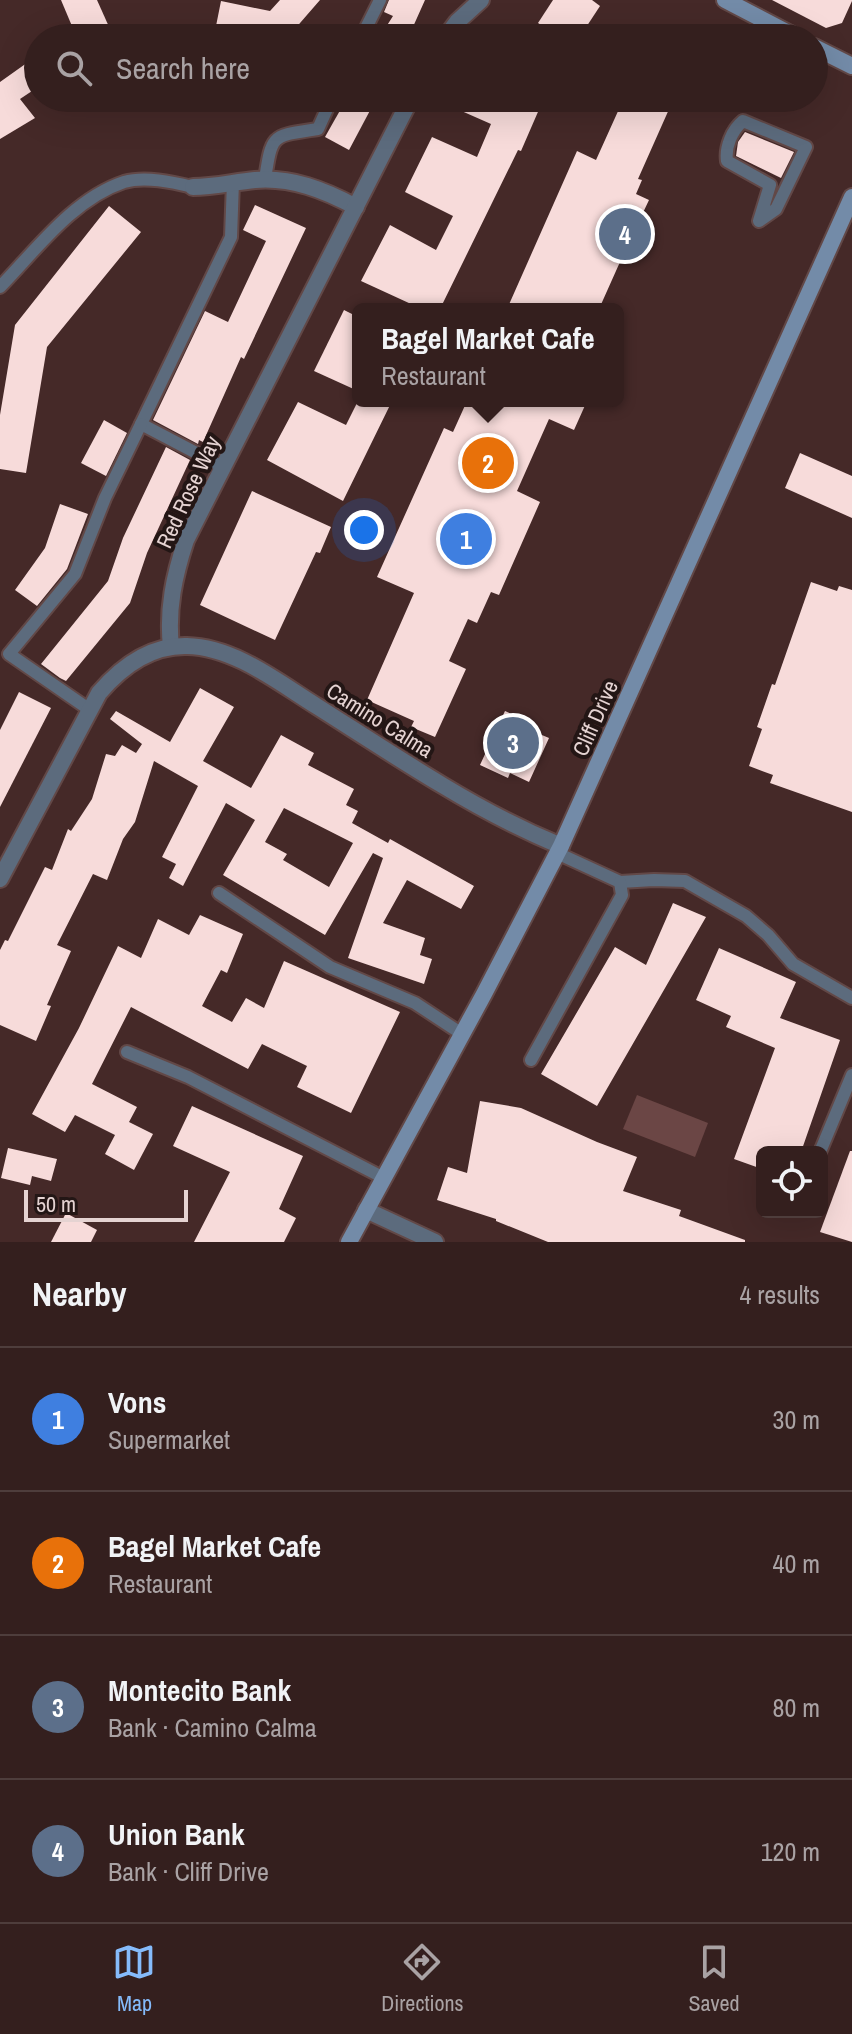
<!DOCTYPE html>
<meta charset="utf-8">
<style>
:root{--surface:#341f1e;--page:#3c2727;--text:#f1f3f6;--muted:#a9a2a4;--line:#4e3d3c;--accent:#85bbfb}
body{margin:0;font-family:"Archivo Narrow",sans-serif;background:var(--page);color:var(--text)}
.controls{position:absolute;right:24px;bottom:24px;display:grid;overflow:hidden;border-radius:12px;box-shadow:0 8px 32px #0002}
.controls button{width:72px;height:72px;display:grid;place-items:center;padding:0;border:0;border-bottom:2px solid var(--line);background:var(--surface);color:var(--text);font:40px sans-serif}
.scale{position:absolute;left:24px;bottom:20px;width:164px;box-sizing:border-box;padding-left:8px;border:4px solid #e5d3d2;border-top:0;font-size:22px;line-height:28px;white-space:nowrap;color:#e5d3d2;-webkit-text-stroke:6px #231615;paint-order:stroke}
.you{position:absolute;left:364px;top:530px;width:28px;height:28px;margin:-20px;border:6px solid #fff;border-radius:50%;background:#1a73e8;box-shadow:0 0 0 12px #1a73e833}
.badge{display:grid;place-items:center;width:52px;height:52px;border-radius:50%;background:var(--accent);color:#fff;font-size:26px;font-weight:700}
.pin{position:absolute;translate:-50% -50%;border:4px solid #fff;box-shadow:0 2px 8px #0006}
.popup{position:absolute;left:352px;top:303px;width:272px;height:104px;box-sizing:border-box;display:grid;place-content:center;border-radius:12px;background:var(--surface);filter:drop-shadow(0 2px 6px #0005);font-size:26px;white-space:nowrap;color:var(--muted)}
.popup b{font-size:30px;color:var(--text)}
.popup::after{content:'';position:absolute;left:50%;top:100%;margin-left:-16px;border:16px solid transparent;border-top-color:var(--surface)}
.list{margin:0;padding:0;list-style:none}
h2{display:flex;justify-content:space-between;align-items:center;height:104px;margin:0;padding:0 32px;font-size:34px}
h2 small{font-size:26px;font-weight:400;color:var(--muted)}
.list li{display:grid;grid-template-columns:52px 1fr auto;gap:24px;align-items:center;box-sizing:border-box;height:144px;padding:0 32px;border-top:2px solid var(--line)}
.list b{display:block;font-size:30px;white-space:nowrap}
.list p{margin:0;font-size:26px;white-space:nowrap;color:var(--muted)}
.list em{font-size:26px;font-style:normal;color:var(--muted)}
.icon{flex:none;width:44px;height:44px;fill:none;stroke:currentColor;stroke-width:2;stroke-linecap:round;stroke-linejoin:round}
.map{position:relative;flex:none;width:852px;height:1242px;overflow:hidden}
.search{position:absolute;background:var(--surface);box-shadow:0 8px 32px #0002;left:24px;right:24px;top:24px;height:88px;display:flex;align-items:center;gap:20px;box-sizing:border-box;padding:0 28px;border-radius:44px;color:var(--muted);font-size:30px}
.sheet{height:680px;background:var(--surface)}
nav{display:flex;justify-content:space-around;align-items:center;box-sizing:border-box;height:112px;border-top:2px solid var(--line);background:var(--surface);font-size:22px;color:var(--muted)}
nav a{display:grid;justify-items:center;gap:4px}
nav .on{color:var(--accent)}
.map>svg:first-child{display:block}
.green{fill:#6b4645}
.building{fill:#f7dbda;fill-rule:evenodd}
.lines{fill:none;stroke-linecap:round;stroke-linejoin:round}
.service-casing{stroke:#624847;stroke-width:16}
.minor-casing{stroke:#624847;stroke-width:20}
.secondary-casing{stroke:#624847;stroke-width:20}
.service{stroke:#5c6b7d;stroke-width:12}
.minor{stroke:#5c6b7d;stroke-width:16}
.secondary{stroke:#738ba8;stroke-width:16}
.labels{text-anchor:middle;stroke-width:8;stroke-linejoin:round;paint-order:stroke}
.street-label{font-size:22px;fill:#e5d3d2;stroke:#231615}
</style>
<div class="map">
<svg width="852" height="1242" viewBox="0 0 852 1242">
<rect width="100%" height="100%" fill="#452928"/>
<path class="green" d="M637,1095L708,1123L695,1157L623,1129Z"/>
<g class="building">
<path d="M61,0H97L114,38H77Z"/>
<path d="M280,0H320L287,38H250L215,31L221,1L270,11Z"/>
<path d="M389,0H425L408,38H379L393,16L384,12Z"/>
<path d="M553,0H592L600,6L579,38H560L538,23Z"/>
<path d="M772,0H852V1L842,23L826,28Z"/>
<path d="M38,55V87L20,99L35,118L0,139V82Z"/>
<path d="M347,98H365L374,103L349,150L325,137Z"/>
<path d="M432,98H544L521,151L518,150L440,309H408L411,304L361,281L390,225L436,250L453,216L405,192L432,137L477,157L491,124Z"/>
<path d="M628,98H674L638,179L642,180L636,194L649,200L640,219L652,224L637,259L624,253L599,309H507L577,151L596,160L619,109L623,111Z"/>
<path d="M745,132L794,152L781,178L736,156L738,142Z"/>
<path d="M255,205L306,228L244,359L241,357L203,442L199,440L198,444L153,420L205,311L228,322L266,241L243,230Z"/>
<path d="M109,206L141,232L47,347L26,473L0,469V415L15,325Z"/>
<path d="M344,310L358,317V391L314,371Z"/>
<path d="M358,401H392L343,501L267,460L298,402L346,425Z"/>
<path d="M467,401H587L574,430L549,419L517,491L540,502L499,595L491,592L477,623L468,619L449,661L466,669L435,737L411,727L414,721L367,700L414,593L377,577L444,428L453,432Z"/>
<path d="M104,420L127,433L106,476L81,463Z"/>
<path d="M166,447L190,460L147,553L130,603L66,681L60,678L41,664L108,581L123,538Z"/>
<path d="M800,453L852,476V518L785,488Z"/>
<path d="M252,491L331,527L320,553L316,552L275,640L200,605Z"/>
<path d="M60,504L88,514L67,569L37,606L15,590L45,548Z"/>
<path d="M811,582L837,591L839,586L852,590V812L770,783L773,775L749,766L762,729L757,727L772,684L775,685Z"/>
<path d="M200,688L234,707L203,761L251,788L281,735L314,753L308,765L354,789L346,805L358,811L352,823L388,843L390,839L474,886L461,909L407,880L383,923L425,938L420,955L432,959L424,984L348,958L383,858L373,853L325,935L223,875L255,820L226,803L183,886L169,878L176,864L162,857L198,786L154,761L135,822L123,839L107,880L93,874L57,945L71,951L47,1005L51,1006L36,1041L0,1025V950L5,940L8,941L45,867L52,870L68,829L71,831L92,799L106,754L115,756L122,745L136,753L142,744L110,719L116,711L170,742ZM284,808L353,843L329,887L283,860L287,854L265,842Z"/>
<path d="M19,692L51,708L0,807V730Z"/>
<path d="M505,711L533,724L530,730L549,738L529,782L510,773L508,778L480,765Z"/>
<path d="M673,903L706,917L597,1106L541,1074L615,947L646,965Z"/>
<path d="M200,915L243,934L227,973L221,970L202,1006L232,1022L246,998L264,1008L284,961L400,1012L351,1113L297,1087L307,1066L262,1044L248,1069L131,1007L92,1084L137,1107L129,1122L153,1134L134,1170L105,1154L115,1135L75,1115L65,1132L32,1114L79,1028L118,946L141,958L158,919L189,935Z"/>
<path d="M719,948L796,982L780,1018L840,1040L801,1152H762V1169L734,1159L775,1048L726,1027L731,1016L696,1000Z"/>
<path d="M480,1101L521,1108L597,1142L637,1157L623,1191L681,1210L679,1216L745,1240V1242H548L496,1221V1219L437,1200L448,1167L467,1173Z"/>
<path d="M192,1106L303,1156L279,1209L296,1218L284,1242H194L230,1172L173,1146Z"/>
<path d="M8,1148L57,1159L51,1181L32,1176L30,1185L1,1178Z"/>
<path d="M850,1151H852V1242L820,1232Z"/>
<path d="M66,1213L97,1230L91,1242H51Z"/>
</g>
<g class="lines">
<defs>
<g id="service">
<path d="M361,38L380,0"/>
<path d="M743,121L806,147L776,209L759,221L770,185L727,161C725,147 732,130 743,121Z"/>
<path d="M265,179C272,133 272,136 318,129L332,98"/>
<path d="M0,287C36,250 73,199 124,182C145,176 172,182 193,187"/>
<path d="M223,467L141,424L231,237L233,182"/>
<path d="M90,710L9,654L75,574L105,498L141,424"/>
<path d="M557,853L620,882L654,880L685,881L746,916L768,935L793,964L852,998"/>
<path d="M219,893L330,967L415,1003L462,1034"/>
<path d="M127,1052L188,1077L384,1178"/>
<path d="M531,1060L622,895L620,882"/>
<path d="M820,1152L852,1075"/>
</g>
<g id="minor">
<path d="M445,38L457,22L481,0"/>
<path d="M193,187C214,187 234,182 255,180C292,177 324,190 356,207"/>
<path d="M171,647C167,609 174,576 186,540L411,98"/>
<path d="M0,879L99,693C122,666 151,645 187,646C235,647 279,683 318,707C359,733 400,760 442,785C480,808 520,829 561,846"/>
<path d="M366,1210L435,1242"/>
</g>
<g id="secondary">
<path d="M725,0L798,38"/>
<path d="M814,47L852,66"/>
<path d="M349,1242L484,994L561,846L852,197"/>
</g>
</defs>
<use href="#service" class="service-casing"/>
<use href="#minor" class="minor-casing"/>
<use href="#secondary" class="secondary-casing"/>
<use href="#service" class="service"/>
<use href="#minor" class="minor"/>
<use href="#secondary" class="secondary"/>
</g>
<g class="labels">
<g class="street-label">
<text transform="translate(188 492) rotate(-65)" y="8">Red Rose Way</text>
<text transform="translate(595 718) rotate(-66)" y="8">Cliff Drive</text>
<text transform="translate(380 720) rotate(32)" y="8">Camino Calma</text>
</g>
</g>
</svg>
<div class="controls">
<button><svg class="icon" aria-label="locate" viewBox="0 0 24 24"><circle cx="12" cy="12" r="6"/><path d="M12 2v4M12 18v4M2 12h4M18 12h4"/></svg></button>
</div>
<div class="scale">50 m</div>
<div class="you"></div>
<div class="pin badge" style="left:466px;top:539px;background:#3f7fe0">1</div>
<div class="pin badge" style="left:488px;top:463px;background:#e8710a">2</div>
<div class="popup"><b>Bagel Market Cafe</b>Restaurant</div>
<div class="pin badge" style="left:513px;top:743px;background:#5c6f8a">3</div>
<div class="pin badge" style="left:625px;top:234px;background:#5c6f8a">4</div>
<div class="search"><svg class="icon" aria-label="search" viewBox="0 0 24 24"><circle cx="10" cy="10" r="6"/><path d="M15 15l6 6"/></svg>Search here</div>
</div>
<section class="sheet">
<h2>Nearby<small>4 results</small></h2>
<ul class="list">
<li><span class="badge" style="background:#3f7fe0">1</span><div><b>Vons</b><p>Supermarket</p></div><em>30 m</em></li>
<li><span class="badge" style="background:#e8710a">2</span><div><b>Bagel Market Cafe</b><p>Restaurant</p></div><em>40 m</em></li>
<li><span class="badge" style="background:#5c6f8a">3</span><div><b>Montecito Bank</b><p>Bank · Camino Calma</p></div><em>80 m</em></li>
<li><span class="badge" style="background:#5c6f8a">4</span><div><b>Union Bank</b><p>Bank · Cliff Drive</p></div><em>120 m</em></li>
</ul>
</section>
<nav>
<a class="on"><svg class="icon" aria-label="map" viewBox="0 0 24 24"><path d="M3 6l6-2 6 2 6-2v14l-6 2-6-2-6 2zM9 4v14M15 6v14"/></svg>Map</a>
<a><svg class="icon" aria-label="directions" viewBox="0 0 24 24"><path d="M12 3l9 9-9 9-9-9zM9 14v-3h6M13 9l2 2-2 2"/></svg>Directions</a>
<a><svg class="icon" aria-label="saved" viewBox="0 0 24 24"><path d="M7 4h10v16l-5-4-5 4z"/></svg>Saved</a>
</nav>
